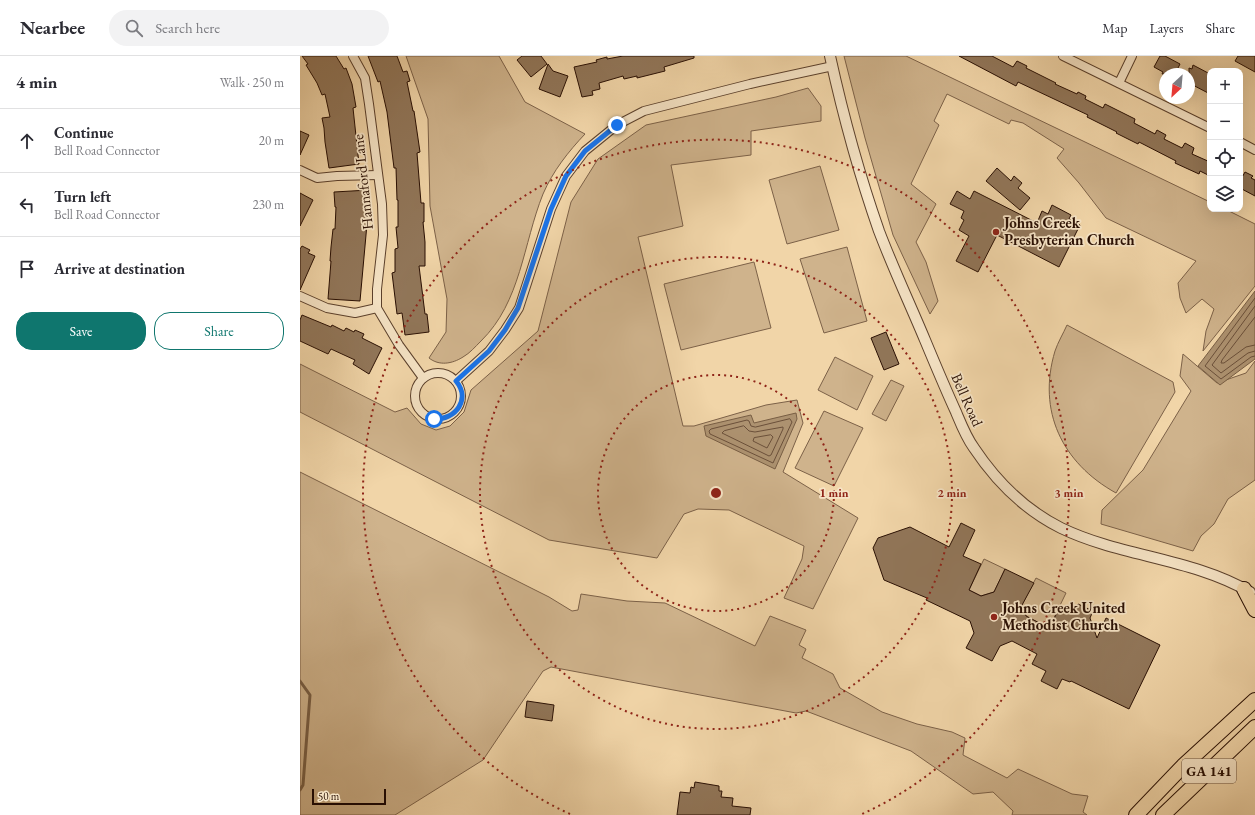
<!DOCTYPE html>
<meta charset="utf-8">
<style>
:root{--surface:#fff;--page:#f2f2f3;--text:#2b2b33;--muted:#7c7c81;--line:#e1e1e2;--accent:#0f766e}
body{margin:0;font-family:"EB Garamond",serif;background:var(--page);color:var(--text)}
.controls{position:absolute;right:12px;top:12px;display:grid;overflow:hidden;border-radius:8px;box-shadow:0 4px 16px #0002}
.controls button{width:36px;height:36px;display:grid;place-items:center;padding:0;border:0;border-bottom:1px solid var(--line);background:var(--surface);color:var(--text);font:20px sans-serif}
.compass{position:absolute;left:859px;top:12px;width:36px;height:36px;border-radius:50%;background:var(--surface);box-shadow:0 4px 16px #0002;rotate:206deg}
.scale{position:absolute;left:12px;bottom:10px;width:74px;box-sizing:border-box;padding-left:4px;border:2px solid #290f03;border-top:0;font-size:11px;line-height:14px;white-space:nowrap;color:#290f03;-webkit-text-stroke:3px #f6e4c6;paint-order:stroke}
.stop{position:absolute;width:12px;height:12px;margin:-9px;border:3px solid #1a73e8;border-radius:50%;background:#fff}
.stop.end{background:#1a73e8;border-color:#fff;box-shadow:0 1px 4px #0008}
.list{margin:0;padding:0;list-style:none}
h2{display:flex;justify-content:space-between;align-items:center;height:52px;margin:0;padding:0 16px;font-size:17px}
h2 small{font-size:13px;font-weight:400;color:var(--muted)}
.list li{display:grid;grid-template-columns:26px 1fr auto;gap:12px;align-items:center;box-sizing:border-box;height:64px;padding:0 16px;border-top:1px solid var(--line)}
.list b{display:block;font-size:15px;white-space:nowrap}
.list p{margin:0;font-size:13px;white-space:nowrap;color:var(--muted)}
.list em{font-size:13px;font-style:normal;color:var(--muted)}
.actions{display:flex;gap:8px;padding:12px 16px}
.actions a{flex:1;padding:9px 0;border:1px solid var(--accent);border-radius:16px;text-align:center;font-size:14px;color:var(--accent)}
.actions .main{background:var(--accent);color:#fff}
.icon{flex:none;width:22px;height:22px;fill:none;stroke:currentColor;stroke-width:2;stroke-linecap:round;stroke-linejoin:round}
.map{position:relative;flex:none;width:955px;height:759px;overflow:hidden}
header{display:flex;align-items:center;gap:24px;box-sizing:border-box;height:56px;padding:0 20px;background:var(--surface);border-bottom:1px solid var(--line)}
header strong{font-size:19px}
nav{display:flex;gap:22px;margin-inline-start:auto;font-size:14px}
.search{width:280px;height:36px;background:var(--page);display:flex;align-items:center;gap:10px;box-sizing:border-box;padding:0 14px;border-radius:22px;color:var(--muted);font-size:15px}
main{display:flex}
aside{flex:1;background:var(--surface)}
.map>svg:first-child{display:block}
.green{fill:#cfb38c;stroke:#7c6148}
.water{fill:#ad9270;stroke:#785e44}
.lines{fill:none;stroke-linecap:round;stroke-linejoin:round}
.shore{stroke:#6b503a;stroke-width:1}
.stream{stroke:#785e44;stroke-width:3}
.building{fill:#917659;stroke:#290f03}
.minor-casing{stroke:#5b402c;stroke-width:10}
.tertiary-casing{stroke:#5b402c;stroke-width:12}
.trunk-casing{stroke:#290f03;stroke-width:16}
.minor{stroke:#f6e4c6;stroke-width:8}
.tertiary{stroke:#f6e4c6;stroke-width:10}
.trunk{stroke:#f1d5a8;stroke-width:14}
.route{stroke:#1a73e8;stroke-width:5}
.ring{fill:none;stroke:#8f2418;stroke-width:2;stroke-dasharray:2 4}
.poi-dot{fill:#8f2418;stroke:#f6e4c6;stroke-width:1.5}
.labels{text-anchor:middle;stroke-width:3.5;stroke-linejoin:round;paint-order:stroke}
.shield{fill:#f6e4c6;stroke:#664f3e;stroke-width:1}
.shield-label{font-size:14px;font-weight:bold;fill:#290f03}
.street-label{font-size:15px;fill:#290f03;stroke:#f6e4c6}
.poi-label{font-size:15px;font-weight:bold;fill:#290f03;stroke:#f6e4c6;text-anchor:start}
.centre{fill:#8f2418;stroke:#f6e4c6;stroke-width:2}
.ring-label{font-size:12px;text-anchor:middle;font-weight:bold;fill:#8f2418;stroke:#f6e4c6;stroke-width:3.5;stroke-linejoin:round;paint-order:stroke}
</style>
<header>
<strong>Nearbee</strong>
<div class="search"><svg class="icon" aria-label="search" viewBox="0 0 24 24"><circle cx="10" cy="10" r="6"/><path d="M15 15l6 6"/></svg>Search here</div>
<nav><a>Map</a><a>Layers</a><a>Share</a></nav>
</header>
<main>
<aside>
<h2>4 min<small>Walk · 250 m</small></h2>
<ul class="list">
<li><svg class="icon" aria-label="ahead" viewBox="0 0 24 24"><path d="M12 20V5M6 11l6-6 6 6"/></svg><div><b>Continue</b><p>Bell Road Connector</p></div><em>20 m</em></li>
<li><svg class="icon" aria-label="left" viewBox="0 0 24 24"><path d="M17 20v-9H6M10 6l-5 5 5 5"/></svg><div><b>Turn left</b><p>Bell Road Connector</p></div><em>230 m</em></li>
<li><svg class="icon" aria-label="arrive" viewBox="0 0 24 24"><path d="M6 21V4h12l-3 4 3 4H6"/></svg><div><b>Arrive at destination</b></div></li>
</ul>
<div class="actions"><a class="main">Save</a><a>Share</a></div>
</aside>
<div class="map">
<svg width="955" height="759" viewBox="0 0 955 759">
<rect width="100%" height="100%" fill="#f1d5a8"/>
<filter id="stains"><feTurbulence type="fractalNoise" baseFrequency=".005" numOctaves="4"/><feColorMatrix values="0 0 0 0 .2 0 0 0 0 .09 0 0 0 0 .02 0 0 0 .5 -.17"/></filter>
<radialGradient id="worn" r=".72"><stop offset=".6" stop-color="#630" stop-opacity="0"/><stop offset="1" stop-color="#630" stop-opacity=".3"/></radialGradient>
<g class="green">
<path d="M106,0H199L225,46L285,78C268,96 253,115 243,138C223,188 221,246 181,285C175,291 170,297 163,301C152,308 139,310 129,302L146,276L147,243L130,150L128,63Z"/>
<path d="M544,0H606L910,146V153H925L955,168V230L903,295L906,275L914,253L902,243L886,257L880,242L878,227L896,205L806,162L779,127L757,102L764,93L723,67L711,64L709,68L647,38L634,65L639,69L611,128L636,148L616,186L626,206L638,245L630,258L593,179L565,82Z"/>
<path d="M508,32L521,50V65L451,75V99L371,109L383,170L338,181L383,370H394L466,349L497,344L503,367L483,416L558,462L513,553L484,542L502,503L504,490L429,454L398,453L384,458L357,502L249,484L0,356V308L95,356L107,352L121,368L136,374L150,370L164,356L171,334L238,275L271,146L298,103L346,69L476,41Z"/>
<path d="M520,110L539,174L487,188L469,124Z"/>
<path d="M547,191L567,265L524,277L500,203Z"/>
<path d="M454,206L471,272L381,294L364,228Z"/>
<path d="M767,269L873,326L875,336L816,437C762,407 737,355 755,295C758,286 763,278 767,269Z"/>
<path d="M883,298L917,327L946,317L955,305V424L928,443L914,468L901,480L893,495L801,468L802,454L843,414L891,335L880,320Z"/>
<path d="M535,301L573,320L557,354L518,334Z"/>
<path d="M591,324L604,330L586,365L572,358Z"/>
<path d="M524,355L563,372L534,430L495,412Z"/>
<path d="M0,416L249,541L272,555L278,554L281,538L327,545L365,547L455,590L470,560L506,574L499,589L506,593L502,602L533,618L540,632L582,656L617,668L652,676L665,682L663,699L707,722L718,713L772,738L788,740L783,756L787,759H712L713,755L693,736L673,738L611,695L506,655L496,657L251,611L243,615L183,704L95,759H0Z"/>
<path d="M684,503L705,513L694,536L681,540L669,534Z"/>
<path d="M736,522L766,537L749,572L726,560L722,549Z"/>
</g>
<g class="water">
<path d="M955,235V303L920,329L898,310Z"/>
<path d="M496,357L497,363L475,413L406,380L404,370L451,359L454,367Z"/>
</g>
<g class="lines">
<g class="shore">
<path d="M955,242L905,310L921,323L951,301L955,300"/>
<path d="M955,250L912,309L921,317L948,297L955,295"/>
<path d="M955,261L922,304L921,307H924L946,291L955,289"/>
<path d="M490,363L492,366L473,407L410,378L409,375L411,373L447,364L449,365L451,370L455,371Z"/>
<path d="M444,370L449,375L455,376L483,371V373L471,399L469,400L422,377L424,375Z"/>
<path d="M471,379L473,381L467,392L453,385L454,382Z"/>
</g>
<path class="stream" d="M0,625L10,639L3,729L0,734"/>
</g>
<g class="building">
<path d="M2,0H36L44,13L46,12L52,28L56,51L53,52L59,108L29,112L25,86L24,72L22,62L30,61L25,38L22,39L17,27L6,9L8,8Z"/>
<path d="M68,0H97L103,16L107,15L110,25L107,26L113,55H114L120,96L117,97L121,147H124V166H123L125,186V210H119L125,258H127L129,276L105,279L102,257L97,258L92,217L95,216V193L98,192L96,171H98V144H97L96,112H94L87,56L80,25L78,26Z"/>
<path d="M222,0H241L247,8L231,21L217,4Z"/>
<path d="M323,0H394V2L364,11L365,15L337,22V20L324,23L323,20L299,27L300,33L292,35L293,39L282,41L274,11L297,6L296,4L307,1V3Z"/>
<path d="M659,0H692L713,11L717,5L727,10L726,12L756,27L755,28L777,38L778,36L786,40L785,43L803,52L805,48L835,63L834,67L855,78L857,74L866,79L864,83L882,92L885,87L894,92L892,98L910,106V120L900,115L899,118L875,107L876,105L839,86L838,88L816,77L817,76L787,61L788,59L718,26L716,30Z"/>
<path d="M860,0H865L880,8L875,18H862L863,16L854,11Z"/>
<path d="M938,0H955V16L935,5Z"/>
<path d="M248,8L253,15L268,20L260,41L239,33Z"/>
<path d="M893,9L910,18V38L889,27V12L892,13Z"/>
<path d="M0,75L9,79L0,99Z"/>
<path d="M697,112L711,125L714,120L722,127L718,132L730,142L720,154L686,125Z"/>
<path d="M945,116L953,120L951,122L955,124V140L940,132V125Z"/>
<path d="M69,134V149H67V168L60,245L28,243L31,205H30L31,191L33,173H35L36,151H35L34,136Z"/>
<path d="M657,135L670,143L674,135L737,167L742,155L748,158L752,149L771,159L769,163L780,169L759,211L697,179L678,216L656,205L669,180L659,174L664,164L661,162L664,155L650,148Z"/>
<path d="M0,137L13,144L0,170Z"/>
<path d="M2,190L10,194L8,197L15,200L0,234V193Z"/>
<path d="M2,259L31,271L32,269L44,275L46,272L54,276L55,274L64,278L62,282L82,292L69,318L53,308L55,304L31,293L28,298L0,285V264Z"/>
<path d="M586,276L599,308L584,314L571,282Z"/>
<path d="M661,467L675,474L663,500L681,508L669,534L681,540L694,536L705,513L734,527L722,549L726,560L749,572L757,557L776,552L778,548L793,555L790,562L797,582L806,562L860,589L829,653L771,625L770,626L762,623L757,633L741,625L746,615L732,608L737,598L712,585L700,590L692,605L666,592L674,577L670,565L626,544L627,542L584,524L573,492L578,482L610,471L649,491Z"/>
<path d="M227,645L254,649L252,665L225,661Z"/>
<path d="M395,726L419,730V735H422L421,741L433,742L432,750L451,752L450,759H377L380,736L390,737L391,731L394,732Z"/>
</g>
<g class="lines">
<defs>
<g id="minor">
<path d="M53,0L65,22L69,48L82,148L83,179L77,233V252"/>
<path d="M763,0L910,72"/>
<path d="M819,27L832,0"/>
<path d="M940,86L955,94"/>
<path d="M0,114L17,122L37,120L78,119"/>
<path d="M0,240L27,252L55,257L77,252"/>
<path d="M77,252L99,289L123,322"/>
<circle cx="138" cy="340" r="23"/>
<path d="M156,325L189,295L205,274L219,252L251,153L266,120L285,95L317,69L344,55L450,28L533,10"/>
</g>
<path id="tertiary" d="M530,0C543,59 559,118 579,175C593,212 610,248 625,284C635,308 645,332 656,356C661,368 666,381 674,392C696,425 725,454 761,472C821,501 892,502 950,536"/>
<g id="trunk">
<path d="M944,533L955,554"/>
<path d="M836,759L883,710L955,644"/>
<path d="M863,759L955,671"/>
</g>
</defs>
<use href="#minor" class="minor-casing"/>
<use href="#tertiary" class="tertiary-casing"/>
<use href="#trunk" class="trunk-casing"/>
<use href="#minor" class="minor"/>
<use href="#tertiary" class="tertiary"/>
<use href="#trunk" class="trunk"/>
</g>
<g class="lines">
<path class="route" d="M134,363C156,364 171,343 156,325L189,295L205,274L218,252L251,153L266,120L285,95L317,69"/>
</g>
<g class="ring">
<circle cx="416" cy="437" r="118"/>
<circle cx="416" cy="437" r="236"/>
<path d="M270 758A353 353 0 1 1 562 758"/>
</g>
<g class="poi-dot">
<circle cx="696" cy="176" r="4"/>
<circle cx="694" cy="561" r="4"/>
</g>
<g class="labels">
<rect class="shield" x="882" y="703" width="54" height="24" rx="3"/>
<g class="shield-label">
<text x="909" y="720">GA 141</text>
</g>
<g class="street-label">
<text transform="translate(63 126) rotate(-96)" y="5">Hannaford Lane</text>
<text transform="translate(667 344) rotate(66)" y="5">Bell Road</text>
</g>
<g class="poi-label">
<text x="704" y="172">Johns Creek<tspan x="704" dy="17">Presbyterian Church</tspan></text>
<text x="702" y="557">Johns Creek United<tspan x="702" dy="17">Methodist Church</tspan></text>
</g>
</g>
<circle cx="416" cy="437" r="6" class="centre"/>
<g class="ring-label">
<text x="534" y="441">1 min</text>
<text x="652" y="441">2 min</text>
<text x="769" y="441">3 min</text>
</g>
<rect width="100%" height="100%" filter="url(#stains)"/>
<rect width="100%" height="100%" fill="url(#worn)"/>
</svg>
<div class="controls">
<button>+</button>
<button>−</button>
<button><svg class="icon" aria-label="locate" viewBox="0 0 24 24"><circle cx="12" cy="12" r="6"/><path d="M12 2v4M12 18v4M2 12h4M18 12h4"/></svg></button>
<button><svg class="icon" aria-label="layers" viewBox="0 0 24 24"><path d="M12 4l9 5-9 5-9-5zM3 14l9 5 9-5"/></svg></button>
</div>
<svg class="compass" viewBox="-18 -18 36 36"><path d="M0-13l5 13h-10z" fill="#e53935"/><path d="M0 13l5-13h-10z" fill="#7c7c81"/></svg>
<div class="scale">50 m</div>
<div class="stop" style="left:134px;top:363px"></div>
<div class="stop end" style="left:317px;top:69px"></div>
</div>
</main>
